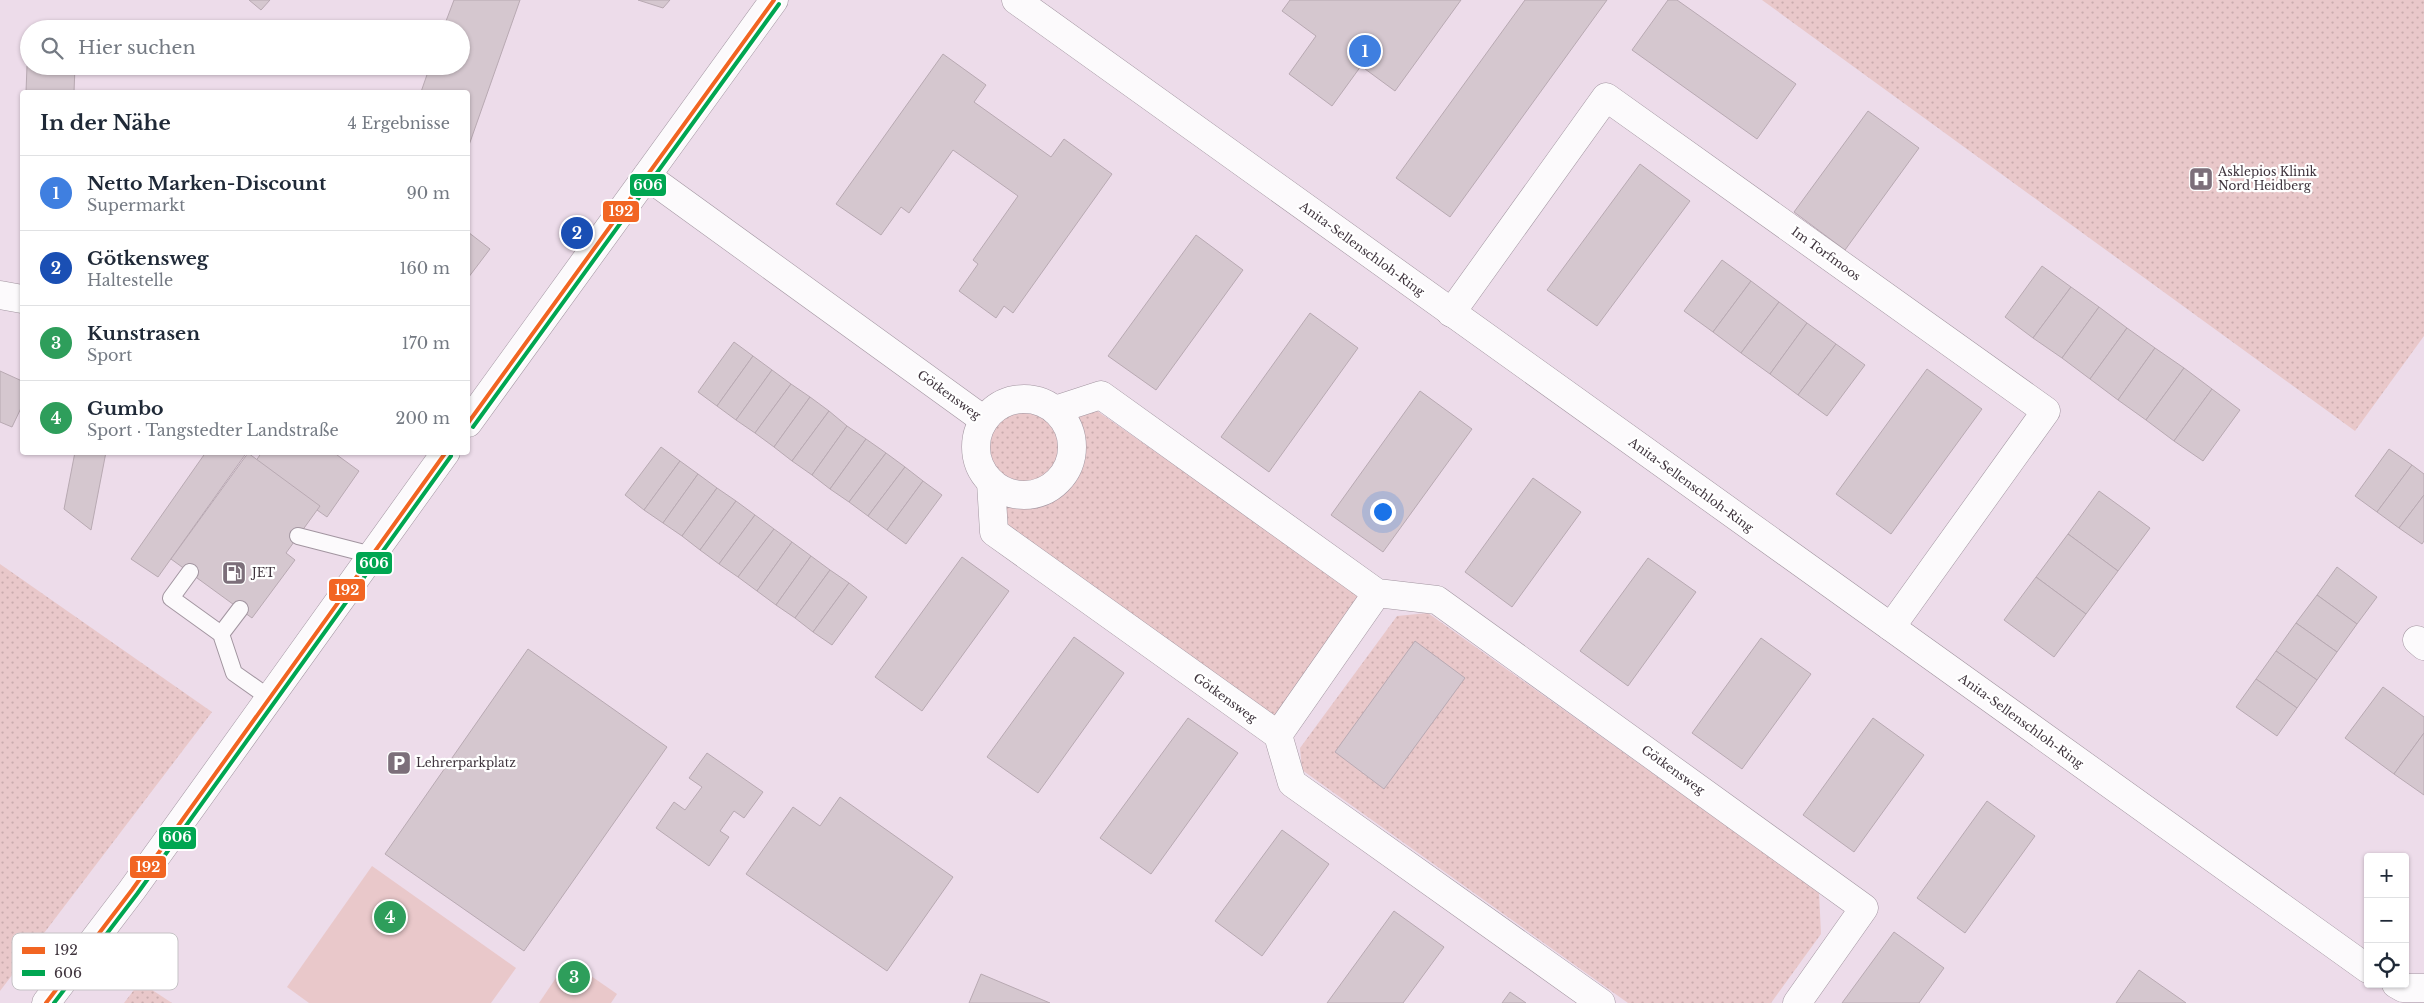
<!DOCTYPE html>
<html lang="de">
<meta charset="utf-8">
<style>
:root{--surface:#fff;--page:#f6f6f7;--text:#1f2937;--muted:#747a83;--line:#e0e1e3;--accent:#7c6f7a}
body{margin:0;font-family:"Libre Baskerville",serif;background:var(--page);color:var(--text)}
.controls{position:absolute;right:15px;bottom:15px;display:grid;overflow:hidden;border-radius:5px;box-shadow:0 1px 4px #0004}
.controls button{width:45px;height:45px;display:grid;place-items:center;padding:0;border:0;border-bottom:1px solid var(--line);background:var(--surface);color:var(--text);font:25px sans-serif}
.you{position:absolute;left:1382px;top:511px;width:18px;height:18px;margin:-12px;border:4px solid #fff;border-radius:50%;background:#1a73e8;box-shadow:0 0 0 8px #1a73e833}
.badge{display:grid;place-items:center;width:32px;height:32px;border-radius:50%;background:var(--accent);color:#fff;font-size:16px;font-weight:700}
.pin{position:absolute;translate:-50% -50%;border:2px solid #fff;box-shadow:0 1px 5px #0006}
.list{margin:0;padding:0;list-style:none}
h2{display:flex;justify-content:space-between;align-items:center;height:65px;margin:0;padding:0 20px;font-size:21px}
h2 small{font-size:16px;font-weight:400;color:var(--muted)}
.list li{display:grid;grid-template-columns:32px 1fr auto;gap:15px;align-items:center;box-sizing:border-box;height:75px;padding:0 20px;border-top:1px solid var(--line)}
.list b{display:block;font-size:19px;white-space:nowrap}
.list p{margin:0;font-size:16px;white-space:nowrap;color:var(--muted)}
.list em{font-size:16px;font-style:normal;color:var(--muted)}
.icon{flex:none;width:28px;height:28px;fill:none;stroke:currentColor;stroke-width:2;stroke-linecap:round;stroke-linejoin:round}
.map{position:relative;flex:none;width:2424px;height:1003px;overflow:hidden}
.search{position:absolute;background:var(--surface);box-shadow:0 1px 4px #0004;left:20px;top:20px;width:450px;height:55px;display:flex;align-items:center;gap:12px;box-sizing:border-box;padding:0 18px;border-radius:28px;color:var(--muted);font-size:19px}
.panel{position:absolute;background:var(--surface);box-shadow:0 1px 4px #0004;left:20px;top:90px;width:450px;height:365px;border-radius:5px}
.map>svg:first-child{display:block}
.green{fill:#e9c8ca}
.park{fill:url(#park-dots)}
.building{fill:#d5c7cf;stroke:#b8a9b2}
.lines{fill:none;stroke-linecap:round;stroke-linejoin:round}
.lane-casing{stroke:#a295a0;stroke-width:18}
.street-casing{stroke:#a295a0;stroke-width:29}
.secondary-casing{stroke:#a295a0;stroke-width:29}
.lane{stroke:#fcfafc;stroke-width:16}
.street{stroke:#fcfafc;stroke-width:28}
.secondary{stroke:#fcfafc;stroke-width:28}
.bus-1-casing{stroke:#fff;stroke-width:8}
.bus-2-casing{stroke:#fff;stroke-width:8}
.bus-1{stroke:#f26522;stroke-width:4}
.bus-2{stroke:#00a651;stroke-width:4}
.labels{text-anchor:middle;stroke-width:4.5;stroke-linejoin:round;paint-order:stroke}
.poi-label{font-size:12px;fill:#3f343d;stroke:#fff;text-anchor:start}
.street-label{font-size:12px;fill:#3f343d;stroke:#fff}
.key{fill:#fff;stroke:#c5c2c5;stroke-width:1}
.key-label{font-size:14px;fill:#3f343d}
.line-badge{stroke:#fff;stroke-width:2}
.badge-label{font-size:14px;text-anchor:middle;font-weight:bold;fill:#fff}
</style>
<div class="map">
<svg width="2424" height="1003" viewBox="0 0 2424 1003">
<defs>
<pattern id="park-dots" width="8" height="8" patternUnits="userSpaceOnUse" patternTransform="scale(1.25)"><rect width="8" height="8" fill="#e9c8ca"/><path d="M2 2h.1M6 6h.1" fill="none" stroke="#c9acae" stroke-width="1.8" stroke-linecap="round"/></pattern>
</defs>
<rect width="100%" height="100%" fill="#eddcea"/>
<g class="green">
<path d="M372,866L516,968L491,1003H309L287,987Z"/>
<path d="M568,960L617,994L611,1003H539Z"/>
</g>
<g class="park">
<path d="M1762,0H2424V336L2355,431Z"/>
<circle cx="1025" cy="447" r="42"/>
<path d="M1093,408L1364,598L1278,719L1007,525L1000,496C1012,498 1027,501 1038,498C1065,491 1084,462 1075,435C1073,427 1068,418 1065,410Z"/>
<path d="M0,564L212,712L0,991Z"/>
<path d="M1428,613L1819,892L1821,934L1771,1003H1628L1302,770L1300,748L1397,616Z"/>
<path d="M140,982L172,1003H124Z"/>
</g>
<g class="building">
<path d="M249,0H270L261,10Z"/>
<path d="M454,0H520L468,148V92H421L430,66H461V29H443Z"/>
<path d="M638,0H670L663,8Z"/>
<path d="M1290,0H1461L1395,91L1361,66L1332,106L1289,74L1316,36L1282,11Z"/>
<path d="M1525,0H1607L1450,217L1396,178Z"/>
<path d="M1668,0H1677L1796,84L1757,139L1632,50Z"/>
<path d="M943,54L986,85L974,102L1051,157L1064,139L1112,174L1013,313L1004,306L996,318L959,291L978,264L973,260L1018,196L953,150L909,213L901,207L881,235L836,204Z"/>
<path d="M27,66L75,67L74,92H26Z"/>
<path d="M1868,111L1919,148L1845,250L1794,212Z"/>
<path d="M1640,164L1690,201L1597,326L1547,290Z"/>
<path d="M468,232L490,249L468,278Z"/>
<path d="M1196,235L1243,270L1156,390L1108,356Z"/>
<path d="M1722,260L1751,281L1713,332L1684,311Z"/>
<path d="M2042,266L2071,287L2033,338L2005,317Z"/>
<path d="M1751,281L1779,302L1741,353L1713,332Z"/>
<path d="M2071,287L2099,307L2062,358L2033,338Z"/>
<path d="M1779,302L1807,323L1770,374L1741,353Z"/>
<path d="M2099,307L2127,328L2090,379L2062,358Z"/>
<path d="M1310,313L1358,348L1269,472L1221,437Z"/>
<path d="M1807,323L1836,344L1798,395L1770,374Z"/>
<path d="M2127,328L2155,348L2118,400L2090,379Z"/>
<path d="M734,342L753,356L717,406L698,392Z"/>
<path d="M1836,344L1865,365L1827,416L1798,395Z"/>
<path d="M2155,348L2184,368L2146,420L2118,400Z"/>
<path d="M753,356L772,370L736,420L717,406Z"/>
<path d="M2184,368L2212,389L2174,441L2146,420Z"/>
<path d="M1927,369L1982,409L1891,534L1836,494Z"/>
<path d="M772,370L791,384L755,433L736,420Z"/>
<path d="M0,371L22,381V406L12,427L0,422Z"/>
<path d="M791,384L810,397L774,447L755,433Z"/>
<path d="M2212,389L2240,410L2203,461L2174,441Z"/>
<path d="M1420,391L1472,429L1383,552L1331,515Z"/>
<path d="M810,397L829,411L792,461L774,447Z"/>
<path d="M829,411L847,426L812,475L792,461Z"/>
<path d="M847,426L866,439L830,489L812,475Z"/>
<path d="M866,439L886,453L849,502L830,489Z"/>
<path d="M661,447L680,461L644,510L625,495Z"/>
<path d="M2389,449L2412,465L2377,512L2355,496Z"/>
<path d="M75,452H106L91,530L64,509Z"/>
<path d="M206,452H247L158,577L131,559Z"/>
<path d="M262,452H333L359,471L327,517L253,465Z"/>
<path d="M248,453L320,506L286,553L295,560L252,618L171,559Z"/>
<path d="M886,453L905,467L868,516L849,502Z"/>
<path d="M680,461L698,474L663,523L644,510Z"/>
<path d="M2412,465L2424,474V495L2399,528L2377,512Z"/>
<path d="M905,467L923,481L887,530L868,516Z"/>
<path d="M698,474L717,488L682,536L663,523Z"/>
<path d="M1533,478L1581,512L1512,607L1465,572Z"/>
<path d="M923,481L942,495L906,544L887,530Z"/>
<path d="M717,488L736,501L700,550L682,536Z"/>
<path d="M2099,491L2150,528L2118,571L2068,534Z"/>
<path d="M2424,495V541L2422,544L2399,528Z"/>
<path d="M736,501L755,515L719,564L700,550Z"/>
<path d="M755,515L774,529L738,577L719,564Z"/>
<path d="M774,529L792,542L757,591L738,577Z"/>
<path d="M2068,534L2118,571L2086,614L2036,577Z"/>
<path d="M792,542L811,556L776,605L757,591Z"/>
<path d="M811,556L830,570L795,618L776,605Z"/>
<path d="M962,557L1009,591L922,711L875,677Z"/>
<path d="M1648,558L1696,592L1628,686L1580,651Z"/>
<path d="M2337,567L2377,597L2357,624L2317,595Z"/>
<path d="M830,570L849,583L813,632L795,618Z"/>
<path d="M2036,577L2086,614L2054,657L2004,620Z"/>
<path d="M849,583L867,597L832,645L813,632Z"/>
<path d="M2317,595L2357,624L2337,652L2296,623Z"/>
<path d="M2296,623L2337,652L2317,680L2276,651Z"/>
<path d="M1074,637L1124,673L1038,793L987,757Z"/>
<path d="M1761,638L1811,674L1742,769L1692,733Z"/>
<path d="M1415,641L1465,678L1384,789L1335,752Z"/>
<path d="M528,649L667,747L524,951L385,854Z"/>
<path d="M2276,651L2317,680L2297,708L2256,679Z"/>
<path d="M2256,679L2297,708L2277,736L2236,707Z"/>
<path d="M2383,687L2424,717V733L2394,774L2345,738Z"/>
<path d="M1188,718L1238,753L1151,874L1100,838Z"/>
<path d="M1873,718L1924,755L1854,852L1803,815Z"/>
<path d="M2424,733V795L2394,774Z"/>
<path d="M707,753L763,792L744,818L734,811L720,831L729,837L709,866L656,828L674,802L685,810L702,787L689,778Z"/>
<path d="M840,797L953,877L887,971L746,874L793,807L820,826Z"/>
<path d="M1987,801L2035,836L1965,933L1917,898Z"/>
<path d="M1282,830L1329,864L1262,956L1215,921Z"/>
<path d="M1394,911L1444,947L1403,1003H1327Z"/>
<path d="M1894,932L1944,968L1919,1003H1842Z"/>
<path d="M2139,970L2186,1003H2116Z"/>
<path d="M981,974L1050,1003H969Z"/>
<path d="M1510,992L1526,1003H1502Z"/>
</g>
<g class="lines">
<defs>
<g id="lane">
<path d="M298,536L372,555"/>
<path d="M190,572L171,598L221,634L234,673L271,699"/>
<path d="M221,634L240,609"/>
</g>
<g id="street">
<path d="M1016,0L2368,969"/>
<path d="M647,176L984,420"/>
<path d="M0,295L22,299"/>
<path d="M1451,313L1606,97L2046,411L1891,627"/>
<circle cx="1024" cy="447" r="48"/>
<path d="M1055,410L1101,395L1377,593L1437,600L1864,908L1797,1003"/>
<path d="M991,482L994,532L1278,735L1292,783L1601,1003"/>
<path d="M2417,640L2424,646"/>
<path d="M1278,735L1377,593"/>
<path d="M2396,984L2403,988H2424"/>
</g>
<g id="secondary">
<path d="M468,423L774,0"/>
<path d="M46,1003L132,890L446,452"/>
</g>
</defs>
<use href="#lane" class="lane-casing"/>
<use href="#street" class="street-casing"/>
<use href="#secondary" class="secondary-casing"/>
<use href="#lane" class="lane"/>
<use href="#street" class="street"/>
<use href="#secondary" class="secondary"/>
<defs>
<g id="bus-1">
<path d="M468,423L774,0"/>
<path d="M46,1003L132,890L446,452"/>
</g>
<g id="bus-2">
<path d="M473,427L779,4"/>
<path d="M54,1003L137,894L451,456"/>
</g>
</defs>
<use href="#bus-1" class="bus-1-casing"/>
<use href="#bus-2" class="bus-2-casing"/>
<use href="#bus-1" class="bus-1"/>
<use href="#bus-2" class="bus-2"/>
</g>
<defs>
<symbol id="hospital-square" viewBox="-11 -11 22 22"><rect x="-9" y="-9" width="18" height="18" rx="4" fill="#7c6f7a" stroke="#fff"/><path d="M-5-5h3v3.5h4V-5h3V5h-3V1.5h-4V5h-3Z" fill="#fff"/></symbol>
<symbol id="fuel-square" viewBox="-11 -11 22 22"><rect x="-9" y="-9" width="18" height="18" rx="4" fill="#7c6f7a" stroke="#fff"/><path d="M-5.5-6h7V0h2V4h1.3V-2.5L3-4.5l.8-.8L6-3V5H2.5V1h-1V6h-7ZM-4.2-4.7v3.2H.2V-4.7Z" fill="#fff"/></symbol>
<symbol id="parking-square" viewBox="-11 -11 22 22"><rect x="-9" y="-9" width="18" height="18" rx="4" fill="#7c6f7a" stroke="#fff"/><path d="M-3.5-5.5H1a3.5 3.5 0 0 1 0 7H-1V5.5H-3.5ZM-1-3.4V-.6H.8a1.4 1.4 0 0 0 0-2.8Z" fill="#fff"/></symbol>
</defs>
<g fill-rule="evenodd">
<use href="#hospital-square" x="2187" y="165" width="28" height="28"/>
<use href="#fuel-square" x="220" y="559" width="28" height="28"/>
<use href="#parking-square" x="385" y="749" width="28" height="28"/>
</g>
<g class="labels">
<g class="poi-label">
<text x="2218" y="176">Asklepios Klinik<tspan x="2218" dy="14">Nord Heidberg</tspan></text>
<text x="252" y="577">JET</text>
<text x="416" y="767">Lehrerparkplatz</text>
</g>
<g class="street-label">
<text transform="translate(1362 249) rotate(36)" y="4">Anita-Sellenschloh-Ring</text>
<text transform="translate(1826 254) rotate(36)" y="4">Im Torfmoos</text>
<text transform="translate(949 395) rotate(36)" y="4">Götkensweg</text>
<text transform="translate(1691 485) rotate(36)" y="4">Anita-Sellenschloh-Ring</text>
<text transform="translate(1225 698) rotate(36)" y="4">Götkensweg</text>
<text transform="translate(2021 721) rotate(36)" y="4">Anita-Sellenschloh-Ring</text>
<text transform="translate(1673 770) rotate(36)" y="4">Götkensweg</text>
</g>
</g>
<rect x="12" y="933" width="166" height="57" rx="8" class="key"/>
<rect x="22" y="947" width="23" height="7" fill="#f26522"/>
<rect x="22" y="970" width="23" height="6" fill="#00a651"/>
<g class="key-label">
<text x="54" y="955">192</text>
<text x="54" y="978">606</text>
</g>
<g class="line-badge">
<rect x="629" y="173" width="38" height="24" rx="5" fill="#00a651"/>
<rect x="602" y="200" width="38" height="23" rx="5" fill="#f26522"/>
<rect x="355" y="551" width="38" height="24" rx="5" fill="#00a651"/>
<rect x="328" y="578" width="38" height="24" rx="5" fill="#f26522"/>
<rect x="158" y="826" width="39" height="24" rx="5" fill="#00a651"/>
<rect x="129" y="855" width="38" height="24" rx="5" fill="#f26522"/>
</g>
<g class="badge-label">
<text x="648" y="190">606</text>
<text x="621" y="216">192</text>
<text x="374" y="568">606</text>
<text x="347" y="595">192</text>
<text x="177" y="842">606</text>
<text x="148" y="872">192</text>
</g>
</svg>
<div class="controls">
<button>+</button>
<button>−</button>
<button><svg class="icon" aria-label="locate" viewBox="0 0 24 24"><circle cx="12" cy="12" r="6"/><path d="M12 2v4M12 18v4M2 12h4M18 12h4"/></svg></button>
</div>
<div class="you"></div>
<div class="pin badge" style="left:1365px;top:51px;background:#3f7fe0">1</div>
<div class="pin badge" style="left:577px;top:233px;background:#1a4fb4">2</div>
<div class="pin badge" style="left:574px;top:977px;background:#2e9e5b">3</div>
<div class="pin badge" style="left:390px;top:917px;background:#2e9e5b">4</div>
<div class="search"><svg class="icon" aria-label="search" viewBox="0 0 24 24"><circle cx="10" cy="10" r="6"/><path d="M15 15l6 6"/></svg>Hier suchen</div>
<section class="panel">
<h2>In der Nähe<small>4 Ergebnisse</small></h2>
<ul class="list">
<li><span class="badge" style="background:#3f7fe0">1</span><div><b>Netto Marken-Discount</b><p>Supermarkt</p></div><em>90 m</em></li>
<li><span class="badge" style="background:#1a4fb4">2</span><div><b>Götkensweg</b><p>Haltestelle</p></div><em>160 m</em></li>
<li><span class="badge" style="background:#2e9e5b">3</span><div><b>Kunstrasen</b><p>Sport</p></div><em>170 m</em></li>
<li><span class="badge" style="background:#2e9e5b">4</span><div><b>Gumbo</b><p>Sport · Tangstedter Landstraße</p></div><em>200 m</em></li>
</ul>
</section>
</div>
